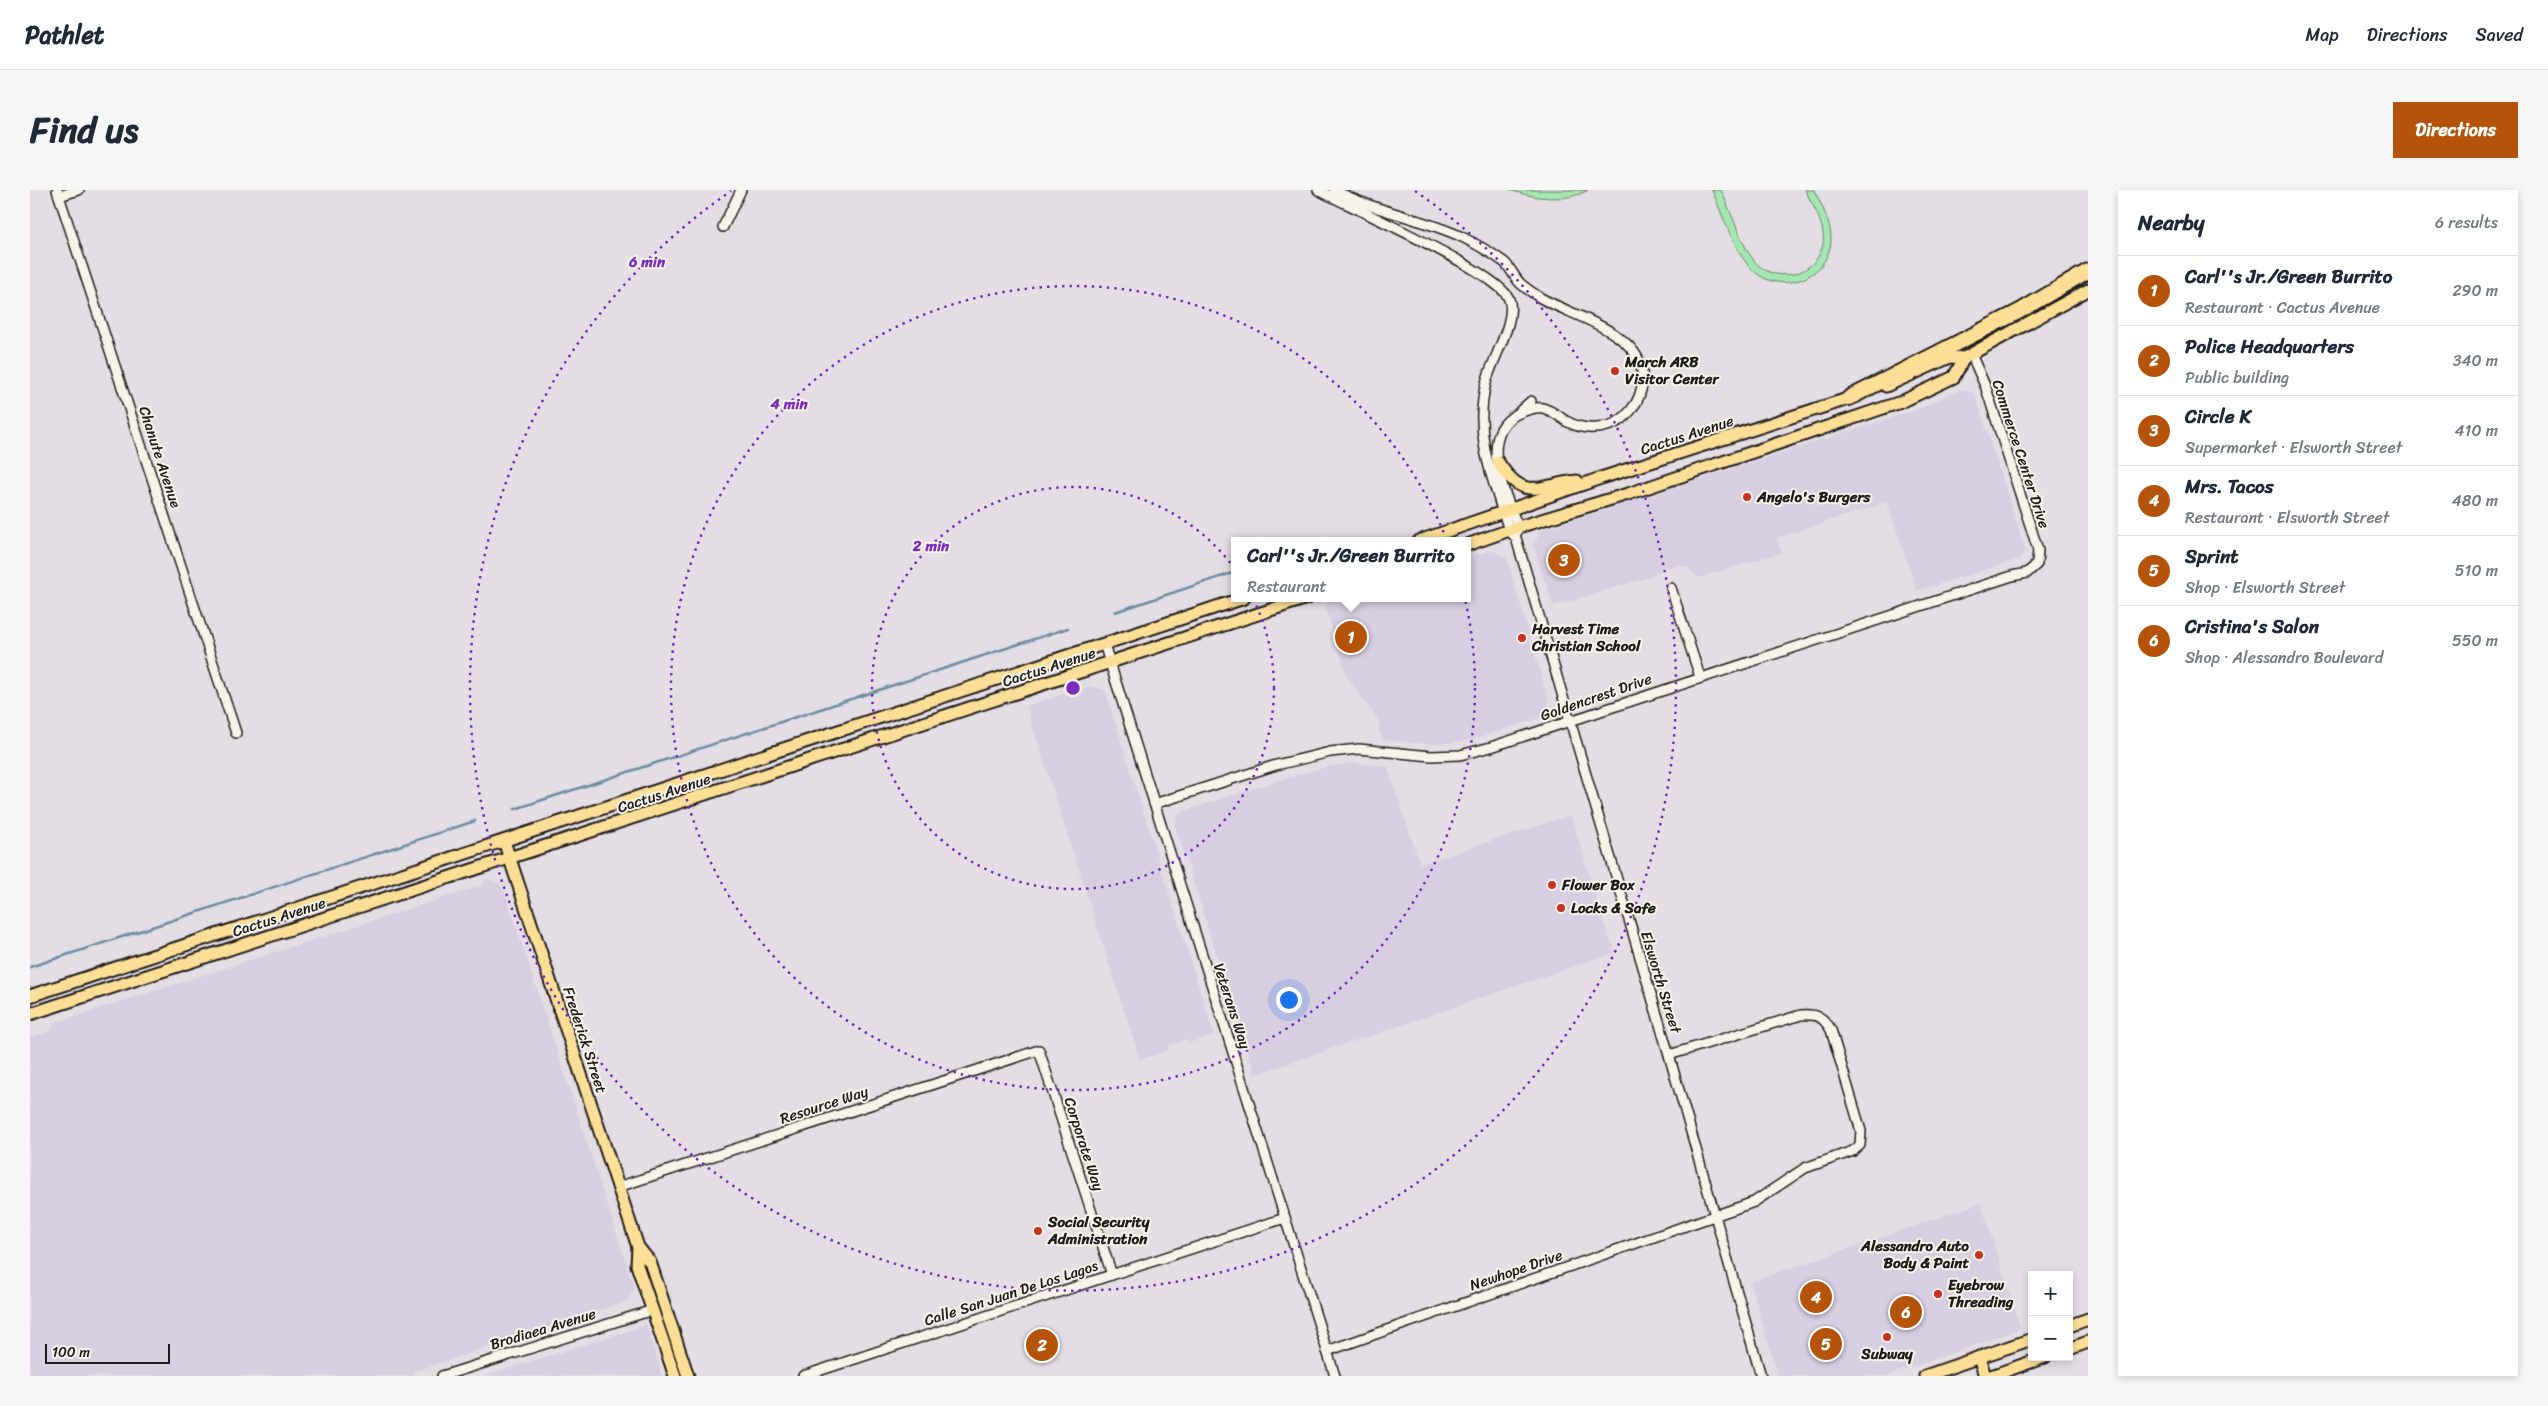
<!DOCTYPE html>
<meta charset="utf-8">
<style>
:root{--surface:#fff;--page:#f6f6f7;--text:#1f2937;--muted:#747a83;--line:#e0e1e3;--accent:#b45309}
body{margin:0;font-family:Sriracha,sans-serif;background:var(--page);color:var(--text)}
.controls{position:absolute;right:15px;bottom:15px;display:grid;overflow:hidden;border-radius:0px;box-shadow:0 2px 8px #0003}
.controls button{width:45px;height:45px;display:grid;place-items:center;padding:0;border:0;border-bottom:1px solid var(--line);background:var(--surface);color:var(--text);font:25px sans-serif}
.scale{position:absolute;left:15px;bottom:12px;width:125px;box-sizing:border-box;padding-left:5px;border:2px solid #1c1c1c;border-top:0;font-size:14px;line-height:18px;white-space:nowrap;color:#1c1c1c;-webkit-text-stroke:4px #f7f3e8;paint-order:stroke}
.you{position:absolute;left:1258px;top:809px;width:18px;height:18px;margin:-12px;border:4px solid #fff;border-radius:50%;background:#1a73e8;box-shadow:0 0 0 8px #1a73e833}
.badge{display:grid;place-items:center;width:32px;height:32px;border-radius:50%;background:var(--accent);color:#fff;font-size:16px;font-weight:700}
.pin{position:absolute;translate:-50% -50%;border:2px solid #fff;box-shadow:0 1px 5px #0006}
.popup{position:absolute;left:1201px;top:347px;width:240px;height:65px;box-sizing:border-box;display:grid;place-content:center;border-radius:0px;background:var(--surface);filter:drop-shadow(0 1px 4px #0005);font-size:16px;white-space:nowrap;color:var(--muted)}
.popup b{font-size:19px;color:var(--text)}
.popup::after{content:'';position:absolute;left:50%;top:100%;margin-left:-10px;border:10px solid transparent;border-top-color:var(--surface)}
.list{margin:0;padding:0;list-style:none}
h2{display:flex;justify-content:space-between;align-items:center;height:65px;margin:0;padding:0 20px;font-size:21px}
h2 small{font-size:16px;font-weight:400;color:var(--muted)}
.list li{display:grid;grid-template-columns:32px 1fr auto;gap:15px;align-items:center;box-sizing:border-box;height:70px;padding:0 20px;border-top:1px solid var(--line)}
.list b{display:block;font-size:19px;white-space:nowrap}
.list p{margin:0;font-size:16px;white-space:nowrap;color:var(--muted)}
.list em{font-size:16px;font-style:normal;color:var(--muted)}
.map{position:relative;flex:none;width:2058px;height:1186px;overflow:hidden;border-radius:0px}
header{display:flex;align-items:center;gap:30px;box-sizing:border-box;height:70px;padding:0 25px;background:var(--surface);border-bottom:1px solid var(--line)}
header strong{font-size:24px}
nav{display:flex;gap:28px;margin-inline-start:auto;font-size:18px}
.intro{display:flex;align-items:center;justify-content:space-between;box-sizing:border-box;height:120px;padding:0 30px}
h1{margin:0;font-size:35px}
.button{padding:12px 22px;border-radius:0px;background:var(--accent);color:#fff;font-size:18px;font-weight:700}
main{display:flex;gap:30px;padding:0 30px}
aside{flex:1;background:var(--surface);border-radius:0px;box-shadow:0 2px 8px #0003}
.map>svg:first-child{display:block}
.built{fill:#d8cee1}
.green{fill:#a5e7b1;stroke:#608266}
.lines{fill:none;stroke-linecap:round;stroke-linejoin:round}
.stream{stroke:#6b8ca4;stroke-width:2.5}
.minor-casing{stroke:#1c1c1c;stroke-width:12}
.major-casing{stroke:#1c1c1c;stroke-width:15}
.highway-casing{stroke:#1c1c1c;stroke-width:18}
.minor{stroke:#f7f3e8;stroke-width:9}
.major{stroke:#fdde96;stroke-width:11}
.highway{stroke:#fdde96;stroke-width:14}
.ring{fill:none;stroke:#7b2cbf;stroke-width:2.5;stroke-dasharray:2.5 5}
.poi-dot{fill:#c8321e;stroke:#f7f3e8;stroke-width:2}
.labels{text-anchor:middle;stroke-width:4;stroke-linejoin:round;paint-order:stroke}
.poi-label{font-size:15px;font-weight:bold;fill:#1c1c1c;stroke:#f7f3e8;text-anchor:start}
.street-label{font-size:15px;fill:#1c1c1c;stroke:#f7f3e8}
.centre{fill:#7b2cbf;stroke:#f7f3e8;stroke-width:2.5}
.ring-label{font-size:15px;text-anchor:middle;font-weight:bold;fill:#7b2cbf;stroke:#f7f3e8;stroke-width:4;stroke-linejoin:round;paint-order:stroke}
</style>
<header>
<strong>Pathlet</strong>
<nav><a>Map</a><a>Directions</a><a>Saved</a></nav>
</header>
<div class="intro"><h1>Find us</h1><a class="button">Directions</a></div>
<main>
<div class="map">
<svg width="2058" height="1186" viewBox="0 0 2058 1186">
<rect width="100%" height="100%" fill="#e5dde4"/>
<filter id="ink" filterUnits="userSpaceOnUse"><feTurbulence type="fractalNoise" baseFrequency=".02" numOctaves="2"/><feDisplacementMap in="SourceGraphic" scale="10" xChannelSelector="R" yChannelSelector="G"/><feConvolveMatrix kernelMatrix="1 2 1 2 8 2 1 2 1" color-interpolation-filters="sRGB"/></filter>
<g filter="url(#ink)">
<g class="built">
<path d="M1931,199L1945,204L1995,360L1990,369L1887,401L1857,312L1747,348L1751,363L1668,388L1657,377L1647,375L1632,379L1620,387L1523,416L1503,355L1511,340L1891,218Z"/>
<path d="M1462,360L1477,368L1519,512L1513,527L1441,550L1420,553L1393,554L1354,550L1349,543V532L1345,526L1318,489L1295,417L1297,413L1307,408H1437V368Z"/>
<path d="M1059,496L1075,500L1184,845L1159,853L1157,849L1137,856L1139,860L1110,870L996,516Z"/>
<path d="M1322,573L1357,576L1390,674L1541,625L1578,745L1586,762L1225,885L1145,635L1148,626L1154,621L1256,588L1300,576Z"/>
<path d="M460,689L473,696L604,1097L598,1111L383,1182V1186H0V847L21,841L24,833L451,696L454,691Z"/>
<path d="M1951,1013L1991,1139L1856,1186H1748L1720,1092Z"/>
<path d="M616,1135L632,1186H455Z"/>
</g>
<g class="green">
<path d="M1480,0H1558C1536,13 1503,8 1480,0Z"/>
<path d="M1682,0H1691C1700,19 1713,59 1726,73C1747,95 1787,85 1793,54C1796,36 1783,16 1775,0H1784C1792,16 1801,32 1801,50C1799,88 1751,106 1724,81C1705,65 1692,23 1682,0Z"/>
</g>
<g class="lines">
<g class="stream">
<path d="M1300,351L1306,349"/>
<path d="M1085,422L1205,382"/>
<path d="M485,619L1038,438"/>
<path d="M0,777L445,631"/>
</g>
<defs>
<g id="minor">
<path d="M27,0L206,543"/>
<path d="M1288,0C1323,18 1463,80 1478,107C1489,127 1461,171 1456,193C1443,245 1463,291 1479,340L1486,348L1639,865L1731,1186"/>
<path d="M1304,0C1344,21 1391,28 1432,47C1446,54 1462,63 1474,72C1481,78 1484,87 1490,93C1495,98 1503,103 1509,107C1539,125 1606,140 1612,181C1614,196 1610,209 1601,220C1586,240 1557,243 1536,231C1530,227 1521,220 1513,218C1506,217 1494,221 1487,224C1446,245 1476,306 1488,337L1487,342"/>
<path d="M29,6L49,0"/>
<path d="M693,37L711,0"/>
<path d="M1490,221L1501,211"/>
<path d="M1641,398L1670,487"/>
<path d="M1074,454L1305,1186"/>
<path d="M1124,614L1246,575L1300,562L1329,559L1401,566L1430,565L1461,557L1982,386L1997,383L2007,374L2008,360L1956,198L1941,164"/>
<path d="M588,997L1009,860L1082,1085"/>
<path d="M1297,1161L1724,1012L1775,978L1823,961L1830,955L1831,941L1801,840C1793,826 1786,824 1771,825L1639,865"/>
<path d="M412,1186L623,1120"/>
<path d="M773,1186L1255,1028"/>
</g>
<g id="major">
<path d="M1856,196L1920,167L1934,168L2058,100"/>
<path d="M1468,272C1494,313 1509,295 1547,291"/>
<path d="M1389,351L1571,288L1827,206"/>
<path d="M1437,355L1488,337L1598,304L1871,212L1924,187L1934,168"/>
<path d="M474,651L608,1057L620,1072L658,1186"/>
<path d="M0,806L1214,408"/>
<path d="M0,824L1277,408"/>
<path d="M608,1057L607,1075L645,1186"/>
<path d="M2039,1136L2058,1129"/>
<path d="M2039,1159L2058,1152"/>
<path d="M1949,1167L1955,1186"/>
<path d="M1895,1186L2002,1149"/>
<path d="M1961,1186L2015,1167"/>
</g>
<path id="highway" d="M1819,208L1990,121L2058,81"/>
</defs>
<use href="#minor" class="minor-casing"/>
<use href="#major" class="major-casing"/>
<use href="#highway" class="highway-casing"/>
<use href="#minor" class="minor"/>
<use href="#major" class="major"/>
<use href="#highway" class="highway"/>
</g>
</g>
<g class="ring">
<circle cx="1043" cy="498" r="201"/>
<circle cx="1043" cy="498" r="402"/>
<path d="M1385 1A603 603 0 1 1 701 1"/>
</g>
<g class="poi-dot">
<circle cx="1585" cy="181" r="5"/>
<circle cx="1717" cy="307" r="5"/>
<circle cx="1492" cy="448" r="5"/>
<circle cx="1522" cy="695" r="5"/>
<circle cx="1531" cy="718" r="5"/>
<circle cx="1008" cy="1041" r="5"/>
<circle cx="1949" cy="1065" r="5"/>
<circle cx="1908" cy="1104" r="5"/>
<circle cx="1857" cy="1147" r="5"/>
</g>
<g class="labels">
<g class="poi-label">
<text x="1595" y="177">March ARB<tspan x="1595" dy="17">Visitor Center</tspan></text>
<text x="1727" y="312">Angelo's Burgers</text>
<text x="1502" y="444">Harvest Time<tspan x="1502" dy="17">Christian School</tspan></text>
<text x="1532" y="700">Flower Box</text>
<text x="1541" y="723">Locks &amp; Safe</text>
<text x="1018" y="1037">Social Security<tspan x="1018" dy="17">Administration</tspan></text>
<text x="1939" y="1061" text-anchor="end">Alessandro Auto<tspan x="1939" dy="17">Body &amp; Paint</tspan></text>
<text x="1918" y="1100">Eyebrow<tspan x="1918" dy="17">Threading</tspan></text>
<text x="1857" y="1169" text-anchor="middle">Subway</text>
</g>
<g class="street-label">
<text transform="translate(1657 245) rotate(-18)" y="5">Cactus Avenue</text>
<text transform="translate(1991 264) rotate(72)" y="5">Commerce Center Drive</text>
<text transform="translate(130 267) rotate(72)" y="5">Chanute Avenue</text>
<text transform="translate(1019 477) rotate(-18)" y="5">Cactus Avenue</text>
<text transform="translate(1566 507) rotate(-19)" y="5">Goldencrest Drive</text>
<text transform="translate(634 603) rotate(-18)" y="5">Cactus Avenue</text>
<text transform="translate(249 727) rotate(-18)" y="5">Cactus Avenue</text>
<text transform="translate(1631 792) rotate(73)" y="5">Elsworth Street</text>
<text transform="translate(1202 816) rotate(72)" y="5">Veterans Way</text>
<text transform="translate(555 850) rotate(72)" y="5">Frederick Street</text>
<text transform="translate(794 915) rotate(-18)" y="5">Resource Way</text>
<text transform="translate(1054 954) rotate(72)" y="5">Corporate Way</text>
<text transform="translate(1486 1080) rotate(-19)" y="5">Newhope Drive</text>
<text transform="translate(981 1103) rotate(-18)" y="5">Calle San Juan De Los Lagos</text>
<text transform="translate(513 1139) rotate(-17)" y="5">Brodiaea Avenue</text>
</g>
</g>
<circle cx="1043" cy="498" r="8" class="centre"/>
<g class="ring-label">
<text x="617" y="77">6 min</text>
<text x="759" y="219">4 min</text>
<text x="901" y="361">2 min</text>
</g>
</svg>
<div class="controls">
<button>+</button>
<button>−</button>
</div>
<div class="scale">100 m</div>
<div class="you"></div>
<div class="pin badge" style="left:1321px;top:447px">1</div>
<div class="popup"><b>Carl''s Jr./Green Burrito</b>Restaurant</div>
<div class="pin badge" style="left:1012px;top:1155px">2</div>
<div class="pin badge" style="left:1534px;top:370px">3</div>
<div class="pin badge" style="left:1786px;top:1107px">4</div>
<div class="pin badge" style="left:1796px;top:1154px">5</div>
<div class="pin badge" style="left:1876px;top:1122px">6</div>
</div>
<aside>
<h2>Nearby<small>6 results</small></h2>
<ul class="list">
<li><span class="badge">1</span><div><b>Carl''s Jr./Green Burrito</b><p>Restaurant · Cactus Avenue</p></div><em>290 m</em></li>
<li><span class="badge">2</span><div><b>Police Headquarters</b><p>Public building</p></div><em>340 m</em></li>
<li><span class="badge">3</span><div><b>Circle K</b><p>Supermarket · Elsworth Street</p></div><em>410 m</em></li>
<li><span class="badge">4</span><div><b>Mrs. Tacos</b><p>Restaurant · Elsworth Street</p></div><em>480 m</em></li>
<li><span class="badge">5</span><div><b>Sprint</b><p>Shop · Elsworth Street</p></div><em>510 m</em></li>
<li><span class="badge">6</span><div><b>Cristina's Salon</b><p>Shop · Alessandro Boulevard</p></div><em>550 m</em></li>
</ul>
</aside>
</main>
